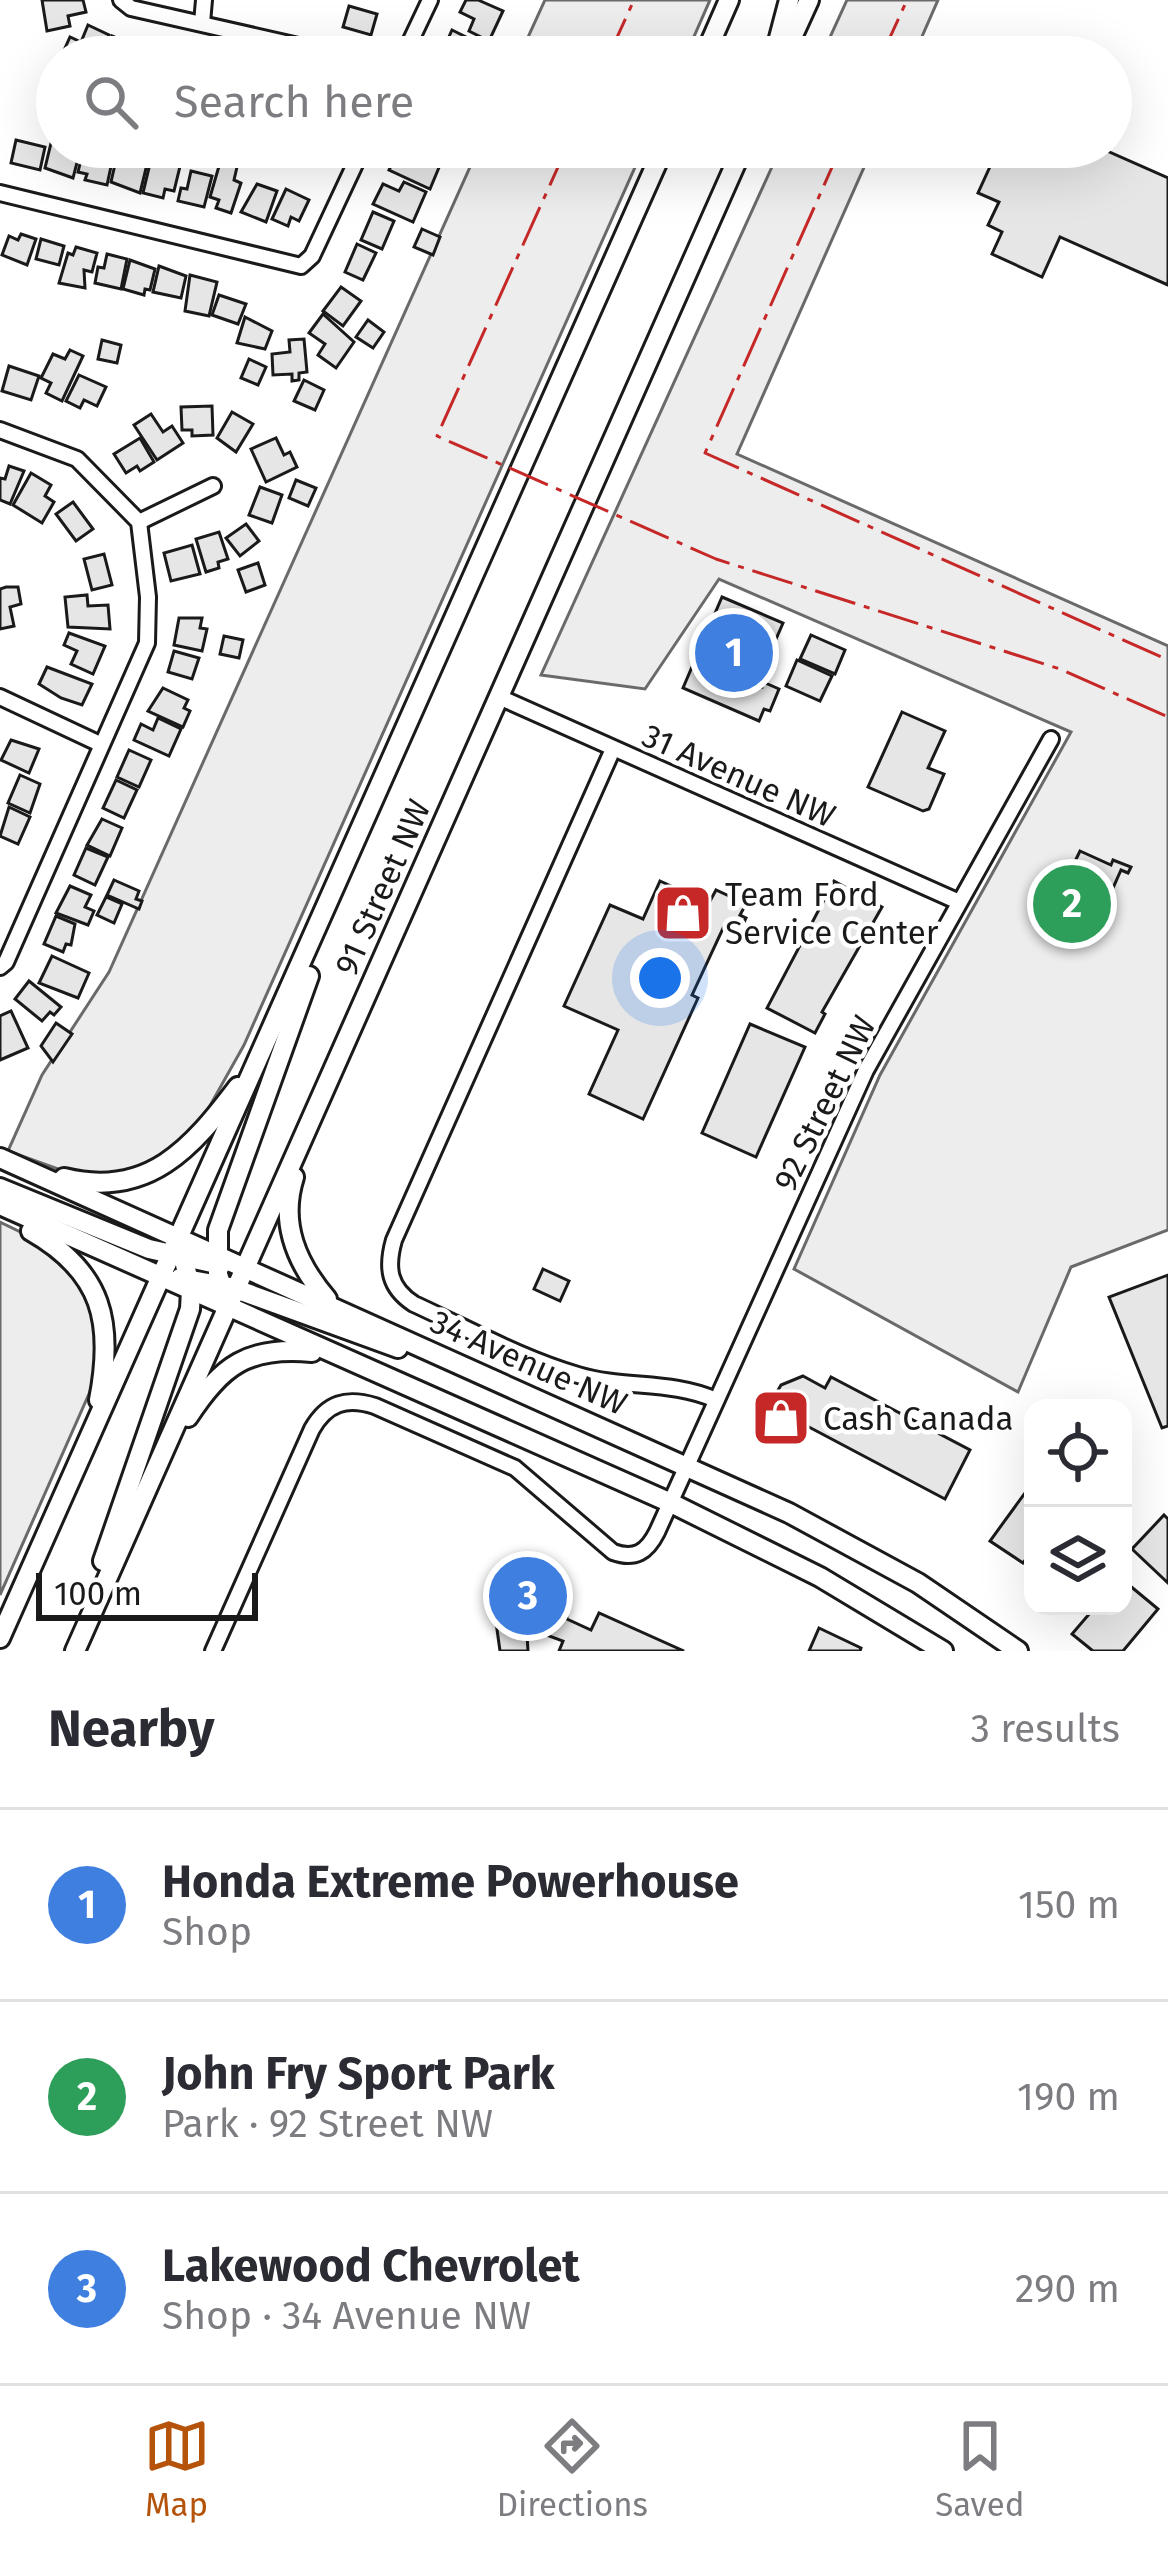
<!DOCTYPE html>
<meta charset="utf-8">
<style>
:root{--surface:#fff;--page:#f7f7f7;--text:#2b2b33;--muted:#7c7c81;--line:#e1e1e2;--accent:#b45309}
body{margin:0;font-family:"Fira Sans",sans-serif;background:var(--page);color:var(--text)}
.controls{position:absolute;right:36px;bottom:36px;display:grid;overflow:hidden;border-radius:24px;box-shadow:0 12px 48px #0002}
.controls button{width:108px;height:108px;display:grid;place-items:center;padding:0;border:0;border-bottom:3px solid var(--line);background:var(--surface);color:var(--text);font:60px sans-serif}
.scale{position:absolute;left:36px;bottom:30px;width:222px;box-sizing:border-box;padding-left:12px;border:6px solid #1a1a1a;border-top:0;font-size:33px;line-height:42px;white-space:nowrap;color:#1a1a1a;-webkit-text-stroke:9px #fff;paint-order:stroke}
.you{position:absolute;left:660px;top:978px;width:42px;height:42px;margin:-30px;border:9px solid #fff;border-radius:50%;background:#1a73e8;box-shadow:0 0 0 18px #1a73e833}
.badge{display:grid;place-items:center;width:78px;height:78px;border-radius:50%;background:var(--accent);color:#fff;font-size:39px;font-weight:700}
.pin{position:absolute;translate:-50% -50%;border:6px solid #fff;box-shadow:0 3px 12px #0006}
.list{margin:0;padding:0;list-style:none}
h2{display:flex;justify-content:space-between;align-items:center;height:156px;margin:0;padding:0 48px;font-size:51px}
h2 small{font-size:39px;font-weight:400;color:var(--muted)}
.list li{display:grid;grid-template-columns:78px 1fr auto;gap:36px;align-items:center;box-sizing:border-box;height:192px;padding:0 48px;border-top:3px solid var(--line)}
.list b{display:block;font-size:45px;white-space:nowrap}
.list p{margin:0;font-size:39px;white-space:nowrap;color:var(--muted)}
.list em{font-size:39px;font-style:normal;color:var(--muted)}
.icon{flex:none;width:66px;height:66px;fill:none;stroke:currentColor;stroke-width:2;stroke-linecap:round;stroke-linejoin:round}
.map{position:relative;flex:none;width:1168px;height:1651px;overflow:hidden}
.search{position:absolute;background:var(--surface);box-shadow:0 12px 48px #0002;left:36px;right:36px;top:36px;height:132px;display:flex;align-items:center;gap:30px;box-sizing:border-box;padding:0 42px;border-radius:66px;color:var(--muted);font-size:45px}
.sheet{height:732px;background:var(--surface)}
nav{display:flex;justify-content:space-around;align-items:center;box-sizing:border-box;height:168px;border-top:3px solid var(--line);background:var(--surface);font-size:33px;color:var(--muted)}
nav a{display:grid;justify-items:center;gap:6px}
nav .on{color:var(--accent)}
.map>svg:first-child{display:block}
.built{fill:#ededed;stroke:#6a6a6a;stroke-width:3}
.building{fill:#e6e6e6;stroke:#1a1a1a;stroke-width:3}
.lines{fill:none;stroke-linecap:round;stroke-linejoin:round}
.street-casing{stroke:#1a1a1a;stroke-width:20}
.secondary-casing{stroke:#1a1a1a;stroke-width:24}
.street{stroke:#fff;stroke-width:14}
.secondary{stroke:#fff;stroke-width:18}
.power{stroke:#c62828;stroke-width:3;stroke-dasharray:42 9 6 9;stroke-linecap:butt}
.labels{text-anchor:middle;stroke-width:9;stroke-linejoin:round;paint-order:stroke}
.street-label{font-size:33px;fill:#1a1a1a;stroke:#fff}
.poi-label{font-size:33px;fill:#1a1a1a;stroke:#fff;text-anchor:start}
</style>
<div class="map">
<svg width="1168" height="1651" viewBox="0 0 1168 1651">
<rect width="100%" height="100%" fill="#fff"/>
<g class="built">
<path d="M545,0H710L685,57H519Z"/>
<path d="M847,0H938L913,57H821Z"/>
<path d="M479,147H644L244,1045L207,1111L191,1132L172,1149L135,1170L91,1176L69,1173L8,1151L42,1075L109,972Z"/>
<path d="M781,147H873L737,454L1168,646V1230L1071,1267L1018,1392L794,1269L880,1075L1071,732L719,579L645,689L541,675Z"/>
<path d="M0,1222L39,1241L86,1288L101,1343L92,1387L0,1595Z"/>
</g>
<g class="building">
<path d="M42,0H83L86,12L68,16L70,26L47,31Z"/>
<path d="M466,0H478L503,11L489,41L469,31L474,19L460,12Z"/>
<path d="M349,6L377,14L371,35L343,27Z"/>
<path d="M88,25L109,35L101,53L98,51L95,57H61L70,37L81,42Z"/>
<path d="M452,30L490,49L486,57H457L443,50Z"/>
<path d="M112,36L131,44L125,57H104Z"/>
<path d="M52,139L57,140V147H81L73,178L45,168Z"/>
<path d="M16,140L45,147L40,170L11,163Z"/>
<path d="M84,147L115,148L107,185L85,180L87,174L78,172Z"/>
<path d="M411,147L434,154L431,161L440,165L430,189L389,170L398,151L407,155Z"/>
<path d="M999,147H1098L1168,178V285L1060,237L1042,277L992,254L1002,232L988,225L999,202L978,193Z"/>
<path d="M224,149L240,154L234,180L241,183L231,213L216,208L219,200L210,197Z"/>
<path d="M118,151L130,154L129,159L147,164L140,193L111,182Z"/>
<path d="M153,151L182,158L174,191L165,189L163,198L143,193Z"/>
<path d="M191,171L212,176L204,207L178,201L181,188L187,189Z"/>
<path d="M404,182L426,192L413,222L373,204L383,184L399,191Z"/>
<path d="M257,184L277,191L266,222L241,212Z"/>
<path d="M286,189L309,200L299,221L291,217L288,226L272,219Z"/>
<path d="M373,212L394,221L382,249L361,240Z"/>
<path d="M422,229L440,237L433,255L414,247Z"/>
<path d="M21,234L36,239L27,265L2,255L9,236L18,240Z"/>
<path d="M41,239L64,246L59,265L36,259Z"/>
<path d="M357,244L376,253L363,280L345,272Z"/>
<path d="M76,247L97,253L92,272L84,270L85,288L59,283L68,253L73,255Z"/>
<path d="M107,254L127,259L121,289L95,283L98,267L104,268Z"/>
<path d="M130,260L155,269L150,290L145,289L144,295L123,289Z"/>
<path d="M159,266L186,276L181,298L153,292Z"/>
<path d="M190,275L217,282L209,316L185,311Z"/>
<path d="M341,287L361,301L343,326L323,311Z"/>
<path d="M219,295L246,304L238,324L212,315Z"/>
<path d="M323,314L354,342L336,368L318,355L325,344L309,333Z"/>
<path d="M245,317L272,331L265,349L237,343Z"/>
<path d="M368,320L384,332L373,348L356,337Z"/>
<path d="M304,339L307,372L299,373V380L292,381V374L273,375L272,354L290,352L289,340Z"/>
<path d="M102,340L121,345L117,363L98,359Z"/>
<path d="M70,350L83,356L62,401L46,393L51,383L41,378L53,354L65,359Z"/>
<path d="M249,359L266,367L258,385L241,378Z"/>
<path d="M9,366L39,376L31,400L2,391Z"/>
<path d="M79,375L106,387L97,406L84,400L80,408L66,401Z"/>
<path d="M304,380L324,390L315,410L294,401Z"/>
<path d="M212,406L213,435L192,436V430H182L181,407Z"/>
<path d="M232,412L253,424L236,452L217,438Z"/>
<path d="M151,414L163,432L172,426L183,443L157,460L134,425Z"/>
<path d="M140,438L154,462L140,471L137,466L126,473L114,454Z"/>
<path d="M276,438L284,455L290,452L297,467L266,482L251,449Z"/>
<path d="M9,466L24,471L10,504L0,500V478L5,479Z"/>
<path d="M31,473L51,485L45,496L54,502L42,523L13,505Z"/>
<path d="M296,480L316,488L308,506L289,498Z"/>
<path d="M260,487L282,495L272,523L249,515Z"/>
<path d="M73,502L93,529L76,541L56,514Z"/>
<path d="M246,524L259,541L240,556L226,538Z"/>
<path d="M219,532L228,559L218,562L219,568L206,572L196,539Z"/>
<path d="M192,545L200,574L171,581L164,553Z"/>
<path d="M104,554L112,585L92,590L84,559Z"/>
<path d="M258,563L265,585L246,592L238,570Z"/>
<path d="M6,587H18L21,604L10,607L14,626L0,629V589Z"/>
<path d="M87,595L88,606L108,605L110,629L68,627L65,597Z"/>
<path d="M722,597L783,623L756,685L762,687L763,682L779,689L770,711L764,709L759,721L683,688Z"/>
<path d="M179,618H202L200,628L207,629L202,651L174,645Z"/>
<path d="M69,633L105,646L93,674L71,664L77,651L64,645Z"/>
<path d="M811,635L845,650L835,674L800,659Z"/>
<path d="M224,636L243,640L239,658L220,654Z"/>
<path d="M174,651L199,658L192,679L168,672Z"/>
<path d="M797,660L832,676L820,701L786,686Z"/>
<path d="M47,667L92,684L82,705L61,698L39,684Z"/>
<path d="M163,688L188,700L184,708L190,711L183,727L148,711Z"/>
<path d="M902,712L945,731L928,768L944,774L929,809L923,811L868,787Z"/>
<path d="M158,718L181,729L169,756L134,740L141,724L153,730Z"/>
<path d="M11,740L39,749L29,773L1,760Z"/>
<path d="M129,750L151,760L139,787L117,777Z"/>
<path d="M20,775L40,784L30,813L8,803Z"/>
<path d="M116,780L137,790L124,818L103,808Z"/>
<path d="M9,807L30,817L18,844L0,836Z"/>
<path d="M102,819L122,828L110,856L87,845Z"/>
<path d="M86,848L108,857L95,885L74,875Z"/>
<path d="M1080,851L1111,865L1113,860L1131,867L1128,873L1121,870L1109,897L1100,893L1097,899L1064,884Z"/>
<path d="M114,880L139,891L136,899L142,901L139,909L107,895Z"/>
<path d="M660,881L709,903L716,890L746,904L740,915L746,918L740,931L725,924L692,995L698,998L643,1119L589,1094L618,1030L564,1006L610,905L643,919Z"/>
<path d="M834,881L882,907L822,1012L825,1014L815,1033L767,1008Z"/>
<path d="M70,886L91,895L85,907L94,911L88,925L56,913Z"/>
<path d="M106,897L122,904L114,923L97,915Z"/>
<path d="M56,916L75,924L71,945L66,944L63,952L44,944Z"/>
<path d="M52,956L89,973L78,998L39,983Z"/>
<path d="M29,981L61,1007L54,1015L50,1012L42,1021L15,999Z"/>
<path d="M11,1011L28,1048L0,1060V1016Z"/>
<path d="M56,1023L72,1034L53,1062L41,1046Z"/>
<path d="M750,1024L805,1047L756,1157L702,1133Z"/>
<path d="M543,1269L569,1281L560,1301L534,1289Z"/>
<path d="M1168,1275V1426L1162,1428L1109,1297Z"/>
<path d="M803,1376L825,1388L831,1377L970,1450L945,1499L807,1426L801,1438L763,1417L781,1385Z"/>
<path d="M1033,1482V1550L1023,1563L990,1541Z"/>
<path d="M1164,1515L1168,1519V1583L1132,1549Z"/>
<path d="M562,1572L567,1619L591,1630L599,1613L684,1651H559L563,1641L544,1634L527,1635L528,1651H500L490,1579Z"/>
<path d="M1123,1580L1158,1609L1123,1651H1093L1072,1634L1096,1606H1123Z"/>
<path d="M819,1628L861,1648L860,1651H809Z"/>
</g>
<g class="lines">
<defs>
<g id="street">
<path d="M121,0L131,8L347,57"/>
<path d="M202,23L204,0"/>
<path d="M403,57L430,0"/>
<path d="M0,193L301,266L312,256L363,147"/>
<path d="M0,430L77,459L139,522L148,597L147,643L6,962L0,967"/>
<path d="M139,522L213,486"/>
<path d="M0,697L100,744"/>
<path d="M499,697L959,902"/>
<path d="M613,749L394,1240C386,1268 389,1288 414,1304C467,1328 522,1359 578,1375C624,1389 671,1380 716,1400"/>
<path d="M213,1651L312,1429C327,1403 346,1397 375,1406L515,1468L613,1552C635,1560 647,1552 657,1532L866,1070L1051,739"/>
</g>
<g id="secondary">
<path d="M704,57L729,0"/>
<path d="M774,57L789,0"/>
<path d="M783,57L809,0"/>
<path d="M0,1158L789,1513L918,1583L1018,1651"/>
<path d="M294,1177C279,1224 297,1264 327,1299"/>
<path d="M64,1178C148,1199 192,1148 238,1087"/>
<path d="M0,1188L149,1249L221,1265"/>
<path d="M0,1205L671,1503L820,1577L943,1651"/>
<path d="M31,1231C103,1272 114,1323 99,1400"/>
<path d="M180,1278L230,1287L398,1348"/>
<path d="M228,1307L218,1274V1230L309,976"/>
<path d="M188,1417C222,1365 248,1346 312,1352"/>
<path d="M103,1561L190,1309L191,1290L179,1239"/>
<path d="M0,1638L664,147"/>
<path d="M75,1651L743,147"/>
</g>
</defs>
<use href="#street" class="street-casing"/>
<use href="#secondary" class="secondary-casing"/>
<use href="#street" class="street"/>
<use href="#secondary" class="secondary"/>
<g class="power">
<path d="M608,57L634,0"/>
<path d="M881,57L907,0"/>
<path d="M567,147L437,436L716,559L1060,669L1168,717"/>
<path d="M841,147L705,453L1168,660"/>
</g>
</g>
<defs>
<symbol id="shop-square" viewBox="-11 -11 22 22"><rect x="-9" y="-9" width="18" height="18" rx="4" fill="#c62828" stroke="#fff"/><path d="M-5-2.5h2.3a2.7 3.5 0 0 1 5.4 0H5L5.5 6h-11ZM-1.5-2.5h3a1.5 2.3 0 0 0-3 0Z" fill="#fff"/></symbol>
</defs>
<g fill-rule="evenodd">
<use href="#shop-square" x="650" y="880" width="66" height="66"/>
<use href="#shop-square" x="748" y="1385" width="66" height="66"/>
</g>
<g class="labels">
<g class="street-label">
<text transform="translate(739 775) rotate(24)" y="12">31 Avenue NW</text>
<text transform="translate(382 887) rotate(-66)" y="12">91 Street NW</text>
<text transform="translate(824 1103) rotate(-64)" y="12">92 Street NW</text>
<text transform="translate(529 1362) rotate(24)" y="12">34 Avenue NW</text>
</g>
<g class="poi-label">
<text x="725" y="906">Team Ford<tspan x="725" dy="38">Service Center</tspan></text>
<text x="823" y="1430">Cash Canada</text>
</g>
</g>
</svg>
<div class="controls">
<button><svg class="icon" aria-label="locate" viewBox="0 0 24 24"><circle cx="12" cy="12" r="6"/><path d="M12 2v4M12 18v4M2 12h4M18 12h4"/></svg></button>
<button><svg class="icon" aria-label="layers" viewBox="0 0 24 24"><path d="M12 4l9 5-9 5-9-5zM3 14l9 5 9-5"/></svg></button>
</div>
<div class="scale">100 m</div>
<div class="you"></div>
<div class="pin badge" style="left:734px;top:653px;background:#3f7fe0">1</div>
<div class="pin badge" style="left:1072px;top:904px;background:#2e9e5b">2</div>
<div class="pin badge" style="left:528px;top:1596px;background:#3f7fe0">3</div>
<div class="search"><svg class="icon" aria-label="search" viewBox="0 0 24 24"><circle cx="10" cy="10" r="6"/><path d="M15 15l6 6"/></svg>Search here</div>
</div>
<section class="sheet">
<h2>Nearby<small>3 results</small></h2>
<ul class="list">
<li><span class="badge" style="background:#3f7fe0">1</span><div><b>Honda Extreme Powerhouse</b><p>Shop</p></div><em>150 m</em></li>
<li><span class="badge" style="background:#2e9e5b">2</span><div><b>John Fry Sport Park</b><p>Park · 92 Street NW</p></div><em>190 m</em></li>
<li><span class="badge" style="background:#3f7fe0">3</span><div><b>Lakewood Chevrolet</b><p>Shop · 34 Avenue NW</p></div><em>290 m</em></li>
</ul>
</section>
<nav>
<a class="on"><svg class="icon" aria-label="map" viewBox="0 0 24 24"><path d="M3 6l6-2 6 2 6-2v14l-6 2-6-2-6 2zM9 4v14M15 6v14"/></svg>Map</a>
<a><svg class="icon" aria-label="directions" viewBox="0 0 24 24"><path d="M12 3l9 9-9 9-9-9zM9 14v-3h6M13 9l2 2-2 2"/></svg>Directions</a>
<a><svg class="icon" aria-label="saved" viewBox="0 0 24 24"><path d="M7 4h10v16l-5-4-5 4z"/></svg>Saved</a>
</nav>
